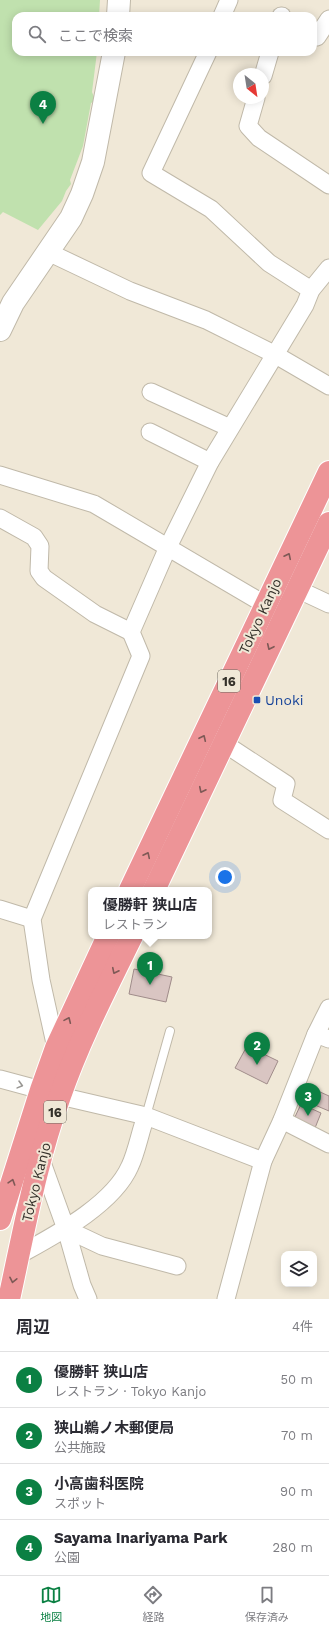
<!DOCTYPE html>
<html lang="ja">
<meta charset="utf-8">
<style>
:root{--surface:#fff;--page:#f7f7f7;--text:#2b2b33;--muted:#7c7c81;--line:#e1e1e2;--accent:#0b8043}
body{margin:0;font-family:"Work Sans","Noto Sans JP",sans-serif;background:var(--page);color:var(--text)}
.controls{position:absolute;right:12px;bottom:12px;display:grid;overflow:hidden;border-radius:8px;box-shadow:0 2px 10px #0003}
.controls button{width:36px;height:36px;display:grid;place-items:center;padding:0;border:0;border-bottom:1px solid var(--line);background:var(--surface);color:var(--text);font:20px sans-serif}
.compass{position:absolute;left:233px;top:68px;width:36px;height:36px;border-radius:50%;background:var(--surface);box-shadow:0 2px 10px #0003;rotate:150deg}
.you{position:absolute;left:225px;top:877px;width:14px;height:14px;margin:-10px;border:3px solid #fff;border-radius:50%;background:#1a73e8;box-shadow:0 0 0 6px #1a73e833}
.badge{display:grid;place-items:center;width:26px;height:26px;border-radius:50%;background:var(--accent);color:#fff;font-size:13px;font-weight:700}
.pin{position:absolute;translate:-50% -33px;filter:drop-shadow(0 1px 2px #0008)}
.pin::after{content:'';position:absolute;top:21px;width:14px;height:12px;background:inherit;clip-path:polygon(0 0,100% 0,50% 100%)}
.popup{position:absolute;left:88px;top:887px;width:124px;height:52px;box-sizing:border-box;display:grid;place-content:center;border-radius:8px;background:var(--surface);filter:drop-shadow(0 1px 3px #0005);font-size:13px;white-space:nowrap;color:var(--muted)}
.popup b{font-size:15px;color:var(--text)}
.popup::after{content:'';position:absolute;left:50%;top:100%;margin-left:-8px;border:8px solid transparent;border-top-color:var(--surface)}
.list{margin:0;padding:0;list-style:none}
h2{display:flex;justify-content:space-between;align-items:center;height:52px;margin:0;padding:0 16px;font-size:17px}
h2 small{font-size:13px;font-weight:400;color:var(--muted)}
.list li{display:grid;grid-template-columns:26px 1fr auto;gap:12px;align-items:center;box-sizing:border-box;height:56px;padding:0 16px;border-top:1px solid var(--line)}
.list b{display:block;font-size:15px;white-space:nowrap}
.list p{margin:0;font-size:13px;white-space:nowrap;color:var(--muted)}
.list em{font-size:13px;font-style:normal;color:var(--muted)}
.icon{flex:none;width:22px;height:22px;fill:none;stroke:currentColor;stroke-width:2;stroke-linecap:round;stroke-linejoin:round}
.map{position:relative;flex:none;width:329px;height:1299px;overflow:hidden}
.search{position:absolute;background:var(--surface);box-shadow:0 2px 10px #0003;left:12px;right:12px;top:12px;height:44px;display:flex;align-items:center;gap:10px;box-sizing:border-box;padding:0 14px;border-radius:12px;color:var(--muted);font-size:15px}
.sheet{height:276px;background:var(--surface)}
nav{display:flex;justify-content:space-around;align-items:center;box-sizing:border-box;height:56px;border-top:1px solid var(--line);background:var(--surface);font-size:11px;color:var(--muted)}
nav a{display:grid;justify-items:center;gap:2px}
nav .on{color:var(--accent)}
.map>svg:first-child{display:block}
.green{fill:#c0e1ae}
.building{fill:#d9c5c2;stroke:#a08c8a}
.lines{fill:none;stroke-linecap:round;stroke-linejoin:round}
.lane-casing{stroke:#c0b9a9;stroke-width:10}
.street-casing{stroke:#c0b9a9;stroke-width:19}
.secondary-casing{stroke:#c0b9a9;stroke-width:24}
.highway-casing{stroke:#fff;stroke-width:24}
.lane{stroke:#fff;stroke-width:8}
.street{stroke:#fff;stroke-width:17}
.secondary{stroke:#fff;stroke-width:22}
.highway{stroke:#ed9497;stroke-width:22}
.oneway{stroke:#7e5956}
.oneway2{stroke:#9a9894}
.transit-dot{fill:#1a4fb4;stroke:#f0e8d7;stroke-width:1.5}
.labels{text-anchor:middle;stroke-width:4;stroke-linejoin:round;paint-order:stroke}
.shield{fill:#f0e8d7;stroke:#6c685e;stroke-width:1}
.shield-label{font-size:13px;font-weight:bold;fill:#34312a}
.street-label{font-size:14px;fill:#34312a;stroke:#f0e8d7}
.transit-label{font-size:14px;fill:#164399;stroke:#f0e8d7;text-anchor:start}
</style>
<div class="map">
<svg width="329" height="1299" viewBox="0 0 329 1299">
<rect width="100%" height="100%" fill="#f0e8d7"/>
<path class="green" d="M0,0H100L99,16H16V52H97L92,92L94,97L93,102L91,103L83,146L70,180L71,184L66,191L62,201L38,230L3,212L0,215Z"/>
<g class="building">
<path d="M134,969L172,977L166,1002L129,994Z"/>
<path d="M247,1046L278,1061L267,1084L235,1068Z"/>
<path d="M309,1087L329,1096V1111L303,1100Z"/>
<path d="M301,1104L321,1113L315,1128L294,1119Z"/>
</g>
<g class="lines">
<defs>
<path id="lane" d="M146,1116L170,1031"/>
<g id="street">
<path d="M222,16L229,0"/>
<path d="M281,16H282"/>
<path d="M317,37L329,19"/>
<path d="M208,52L151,173L211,209L269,263L311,290"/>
<path d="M263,76L270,52"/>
<path d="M256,98L248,126L259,138L329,185"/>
<path d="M48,252L130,291L206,320L274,354L329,386"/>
<path d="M151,392L230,428"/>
<path d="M150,432L210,462"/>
<path d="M0,475L94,504L276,611"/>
<path d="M0,518L34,537L40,546L39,571L44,578L95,614L131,632"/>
<path d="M297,589L329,604"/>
<path d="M225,744L286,784L282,800L329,830"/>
<path d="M0,909L32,919"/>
<path d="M316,1034L329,1039"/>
<path d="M56,1048L41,980L32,919L141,656L131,632L168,547L210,462L305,305L311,290L329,268"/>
<path d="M0,1079L41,1090"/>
<path d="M60,1096L146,1116L263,1161"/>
<path d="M282,1120L329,1144"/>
<path d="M40,1157L66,1229L82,1285L88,1299"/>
<path d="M66,1229L102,1246L177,1266"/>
<path d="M19,1255C55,1235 113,1205 130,1166C137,1151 140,1132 146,1116"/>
<path d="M226,1299L263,1161L282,1120L316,1034L329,1008"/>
</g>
<g id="secondary">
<path d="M118,16L119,0"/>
<path d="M0,330L13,303L71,218L82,194L93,162L114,52"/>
</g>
<g id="highway">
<path d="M130,890C197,751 262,611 329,472"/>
<path d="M154,890L329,523"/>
<path d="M0,1219L41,1090L56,1048L108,936"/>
<path d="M9,1299C24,1231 36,1162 60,1096C79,1041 106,989 132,936"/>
</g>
</defs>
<use href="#lane" class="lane-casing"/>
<use href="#street" class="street-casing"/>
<use href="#secondary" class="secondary-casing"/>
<use href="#highway" class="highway-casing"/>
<use href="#lane" class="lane"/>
<use href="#street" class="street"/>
<use href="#secondary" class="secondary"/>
<use href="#highway" class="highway"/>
</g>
<defs><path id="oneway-chevron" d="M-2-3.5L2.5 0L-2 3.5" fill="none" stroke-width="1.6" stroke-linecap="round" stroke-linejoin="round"/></defs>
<g class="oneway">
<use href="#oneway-chevron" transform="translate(288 556) rotate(-64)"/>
<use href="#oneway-chevron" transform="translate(270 647) rotate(115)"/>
<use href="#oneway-chevron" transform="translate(203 738) rotate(-65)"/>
<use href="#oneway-chevron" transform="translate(202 790) rotate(116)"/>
<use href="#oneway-chevron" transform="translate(147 855) rotate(-64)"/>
<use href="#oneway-chevron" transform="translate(115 971) rotate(116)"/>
<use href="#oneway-chevron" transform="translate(68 1020) rotate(-66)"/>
<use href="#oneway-chevron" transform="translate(12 1182) rotate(-72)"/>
<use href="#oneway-chevron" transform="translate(13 1280) rotate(102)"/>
</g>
<use class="oneway2" href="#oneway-chevron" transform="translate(20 1085) rotate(15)"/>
<rect class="transit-dot" x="253" y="696" width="8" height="8" rx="2"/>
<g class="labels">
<g class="shield">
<rect x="218" y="670" width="22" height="22" rx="3"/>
<rect x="44" y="1101" width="22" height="22" rx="3"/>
</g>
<g class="shield-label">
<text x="229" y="686">16</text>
<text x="55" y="1117">16</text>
</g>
<g class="street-label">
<text transform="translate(260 616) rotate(-65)" y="5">Tokyo Kanjo</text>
<text transform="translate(36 1182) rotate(-76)" y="5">Tokyo Kanjo</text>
</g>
<g class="transit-label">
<text x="265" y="705">Unoki</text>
</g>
</g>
</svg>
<div class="controls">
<button><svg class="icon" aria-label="layers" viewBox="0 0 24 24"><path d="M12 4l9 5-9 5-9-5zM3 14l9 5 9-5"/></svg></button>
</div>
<svg class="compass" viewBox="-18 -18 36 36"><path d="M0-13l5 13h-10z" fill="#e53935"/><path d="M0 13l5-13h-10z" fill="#7c7c81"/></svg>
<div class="you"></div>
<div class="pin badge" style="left:150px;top:985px">1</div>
<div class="popup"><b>優勝軒 狭山店</b>レストラン</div>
<div class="pin badge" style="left:257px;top:1065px">2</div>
<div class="pin badge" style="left:308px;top:1116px">3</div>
<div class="pin badge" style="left:43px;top:124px">4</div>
<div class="search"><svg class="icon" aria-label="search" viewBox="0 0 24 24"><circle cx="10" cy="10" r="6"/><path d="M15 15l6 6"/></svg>ここで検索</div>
</div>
<section class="sheet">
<h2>周辺<small>4件</small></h2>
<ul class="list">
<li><span class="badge">1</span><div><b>優勝軒 狭山店</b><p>レストラン · Tokyo Kanjo</p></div><em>50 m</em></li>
<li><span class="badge">2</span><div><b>狭山鵜ノ木郵便局</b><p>公共施設</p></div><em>70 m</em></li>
<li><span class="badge">3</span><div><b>小高歯科医院</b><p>スポット</p></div><em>90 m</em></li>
<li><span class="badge">4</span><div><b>Sayama Inariyama Park</b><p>公園</p></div><em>280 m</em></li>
</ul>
</section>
<nav>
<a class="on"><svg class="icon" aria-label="map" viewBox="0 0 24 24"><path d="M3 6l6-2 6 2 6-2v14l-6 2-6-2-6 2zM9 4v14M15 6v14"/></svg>地図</a>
<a><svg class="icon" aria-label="directions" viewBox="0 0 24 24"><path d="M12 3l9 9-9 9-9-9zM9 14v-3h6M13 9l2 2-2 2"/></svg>経路</a>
<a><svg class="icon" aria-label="saved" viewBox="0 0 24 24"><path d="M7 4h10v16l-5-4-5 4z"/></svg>保存済み</a>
</nav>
